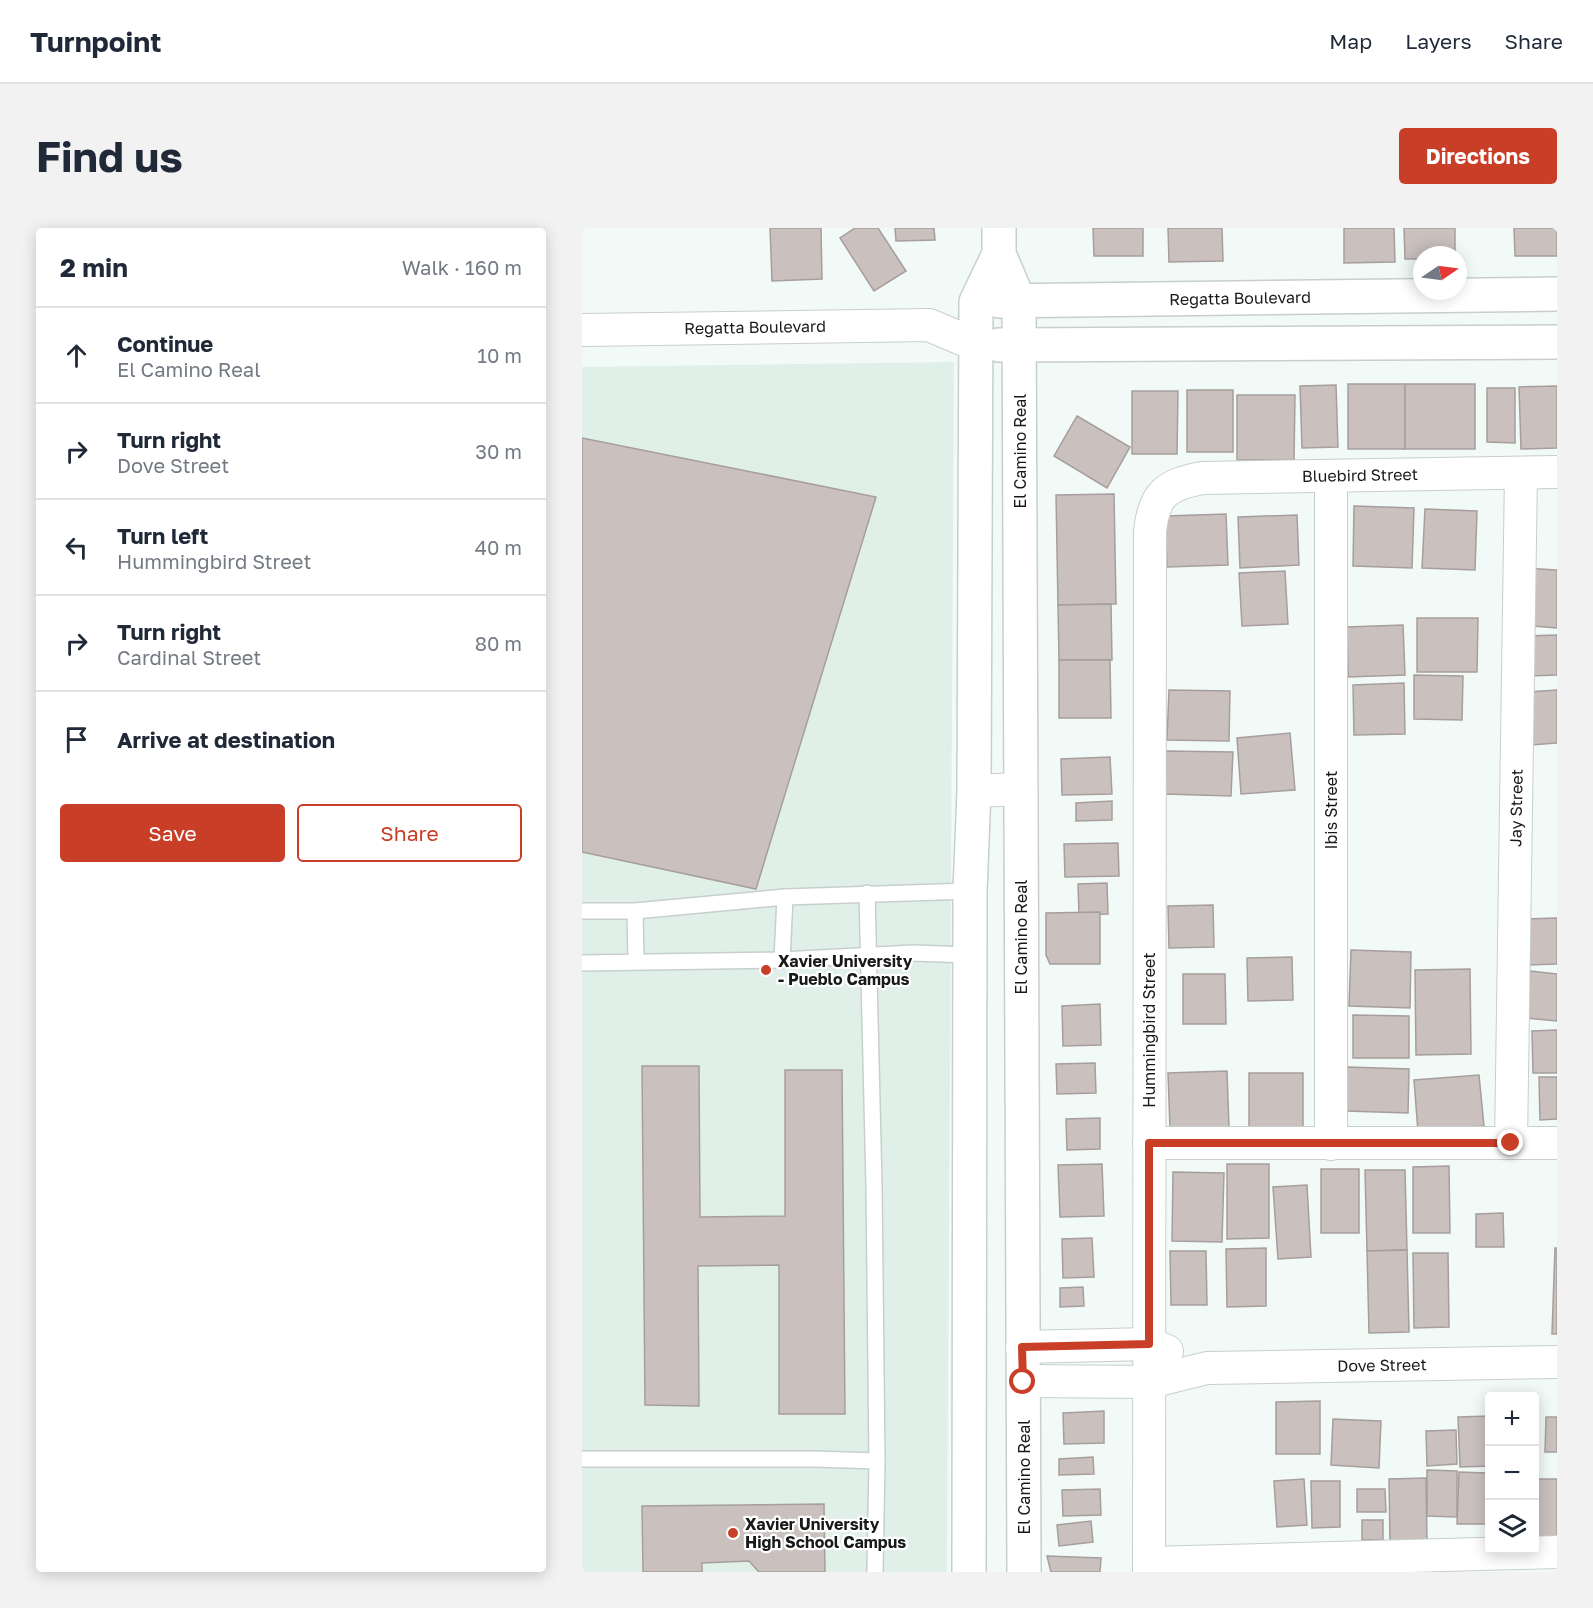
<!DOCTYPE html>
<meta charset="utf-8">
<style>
:root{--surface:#fff;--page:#f2f2f3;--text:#1f2937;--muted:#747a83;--line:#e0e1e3;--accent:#c93e26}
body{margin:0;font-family:"Golos Text",sans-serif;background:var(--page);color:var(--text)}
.controls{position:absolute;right:18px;bottom:18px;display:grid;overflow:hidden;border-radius:6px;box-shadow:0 3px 15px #0003}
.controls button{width:54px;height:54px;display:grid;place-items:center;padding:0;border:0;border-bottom:2px solid var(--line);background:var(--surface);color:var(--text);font:30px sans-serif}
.compass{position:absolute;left:831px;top:18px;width:54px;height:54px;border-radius:50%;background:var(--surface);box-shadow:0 3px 15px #0003;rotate:77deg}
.stop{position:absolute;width:18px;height:18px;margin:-14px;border:4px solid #c93e26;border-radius:50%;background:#fff}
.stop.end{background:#c93e26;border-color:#fff;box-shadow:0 2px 6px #0008}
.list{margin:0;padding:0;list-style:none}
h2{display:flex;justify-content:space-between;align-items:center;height:78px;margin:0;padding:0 24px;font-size:26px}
h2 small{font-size:20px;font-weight:400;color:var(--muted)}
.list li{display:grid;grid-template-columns:39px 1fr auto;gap:18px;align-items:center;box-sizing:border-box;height:96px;padding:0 24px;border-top:2px solid var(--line)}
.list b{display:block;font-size:22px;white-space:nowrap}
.list p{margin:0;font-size:20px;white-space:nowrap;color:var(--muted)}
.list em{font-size:20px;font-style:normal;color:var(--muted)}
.actions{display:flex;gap:12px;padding:18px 24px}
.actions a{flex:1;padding:14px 0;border:2px solid var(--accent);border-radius:6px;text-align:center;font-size:21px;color:var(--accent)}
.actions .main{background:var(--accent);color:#fff}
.icon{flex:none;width:33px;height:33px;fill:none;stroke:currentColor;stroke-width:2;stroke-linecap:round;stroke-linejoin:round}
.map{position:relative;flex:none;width:975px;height:1344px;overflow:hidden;border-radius:6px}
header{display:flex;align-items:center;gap:36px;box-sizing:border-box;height:84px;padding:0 30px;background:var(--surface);border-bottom:2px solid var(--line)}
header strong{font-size:28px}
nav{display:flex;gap:33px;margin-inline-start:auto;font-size:21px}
.intro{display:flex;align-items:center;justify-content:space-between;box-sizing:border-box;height:144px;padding:0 36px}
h1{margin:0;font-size:42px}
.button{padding:15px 27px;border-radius:6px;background:var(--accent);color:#fff;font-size:21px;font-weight:700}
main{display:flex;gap:36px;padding:0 36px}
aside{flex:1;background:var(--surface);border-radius:6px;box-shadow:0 3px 15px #0003}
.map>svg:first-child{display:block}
.built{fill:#e0f0e9}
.building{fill:#cac1bf;stroke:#a69e9c;stroke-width:1.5}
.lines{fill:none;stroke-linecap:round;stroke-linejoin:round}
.service-casing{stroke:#c7cfcc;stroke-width:18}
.minor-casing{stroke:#c7cfcc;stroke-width:34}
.tertiary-casing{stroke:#c7cfcc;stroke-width:36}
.service{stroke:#fff;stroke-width:15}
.minor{stroke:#fff;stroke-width:32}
.tertiary{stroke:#fff;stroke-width:33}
.route{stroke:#c93e26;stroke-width:8}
.poi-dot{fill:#c93e26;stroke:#fff;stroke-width:2}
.labels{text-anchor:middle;stroke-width:4.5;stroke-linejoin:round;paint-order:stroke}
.street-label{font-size:16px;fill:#171a18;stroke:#fff}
.poi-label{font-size:16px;font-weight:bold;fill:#171a18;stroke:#fff;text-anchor:start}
</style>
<header>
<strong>Turnpoint</strong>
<nav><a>Map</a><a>Layers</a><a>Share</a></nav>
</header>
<div class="intro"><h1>Find us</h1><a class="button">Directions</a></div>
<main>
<aside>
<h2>2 min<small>Walk · 160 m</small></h2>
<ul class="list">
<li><svg class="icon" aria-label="ahead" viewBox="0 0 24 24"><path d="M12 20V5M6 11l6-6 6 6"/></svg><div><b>Continue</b><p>El Camino Real</p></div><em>10 m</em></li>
<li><svg class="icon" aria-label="right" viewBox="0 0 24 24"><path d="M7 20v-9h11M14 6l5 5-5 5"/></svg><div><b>Turn right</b><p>Dove Street</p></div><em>30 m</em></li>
<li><svg class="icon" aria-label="left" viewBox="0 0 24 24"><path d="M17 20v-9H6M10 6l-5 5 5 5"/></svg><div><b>Turn left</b><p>Hummingbird Street</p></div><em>40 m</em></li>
<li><svg class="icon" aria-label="right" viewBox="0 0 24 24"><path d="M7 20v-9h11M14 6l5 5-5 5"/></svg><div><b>Turn right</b><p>Cardinal Street</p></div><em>80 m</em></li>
<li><svg class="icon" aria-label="arrive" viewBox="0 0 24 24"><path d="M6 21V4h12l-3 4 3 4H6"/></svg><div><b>Arrive at destination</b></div></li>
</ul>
<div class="actions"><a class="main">Save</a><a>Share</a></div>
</aside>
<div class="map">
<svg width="975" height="1344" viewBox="0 0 975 1344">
<rect width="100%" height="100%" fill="#f2faf7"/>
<path class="built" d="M372,134L365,1344H0V139Z"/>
<g class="building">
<path d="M188,0H239L240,51L190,53Z"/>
<path d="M273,0H296L324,43L292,63L258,10Z"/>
<path d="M313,0H352L353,12L314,13Z"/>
<path d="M511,0H561V28H512Z"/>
<path d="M586,0H640L641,33L587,34Z"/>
<path d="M762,0H812L813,34L762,35Z"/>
<path d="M822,0H873V27H840V31H823Z"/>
<path d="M932,0H975V28H933Z"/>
<rect x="766" y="156" width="57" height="65"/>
<rect x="823" y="156" width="70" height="65"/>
<path d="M754,157L756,219L720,220L718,158Z"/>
<path d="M975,158V220L939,221L937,159Z"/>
<path d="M905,160H933V215L905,214Z"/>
<rect x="605" y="162" width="46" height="62"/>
<path d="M550,163H596L595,226H550Z"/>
<path d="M655,167H713L712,232H655Z"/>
<path d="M495,188L548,219L525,260L472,228Z"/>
<path d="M0,210L294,269L174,661L0,624Z"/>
<path d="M532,266L534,376L476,377L474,267Z"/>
<path d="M772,278L832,280L830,340L771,338Z"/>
<path d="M843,281L895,283L893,342L840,340Z"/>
<path d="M644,286L646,337L585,339L583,288Z"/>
<path d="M715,287L717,337L658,340L656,289Z"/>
<path d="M941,340L975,342V400L938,397Z"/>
<path d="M703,343L706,396L660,398L657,345Z"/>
<path d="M529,376L530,432H477L476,377Z"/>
<path d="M835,390H896L895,444H835Z"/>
<path d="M821,397L823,447L766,449L765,399Z"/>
<path d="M975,407V447L947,448L945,408Z"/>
<path d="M477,432H528L529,490H477Z"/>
<path d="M832,447L881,448L880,492L832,491Z"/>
<path d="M822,455L823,506L772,507L771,457Z"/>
<path d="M587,462L648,463L647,513L585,512Z"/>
<path d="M975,462V515L949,517L946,464Z"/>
<path d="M708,505L713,562L659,566L655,510Z"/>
<path d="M584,523L651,524L649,568L583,566Z"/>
<path d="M528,529L530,566L480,567L479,531Z"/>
<path d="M530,573V592L494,593V575Z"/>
<path d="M536,615L537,648L483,649L482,616Z"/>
<path d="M525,655L526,686L497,687L496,656Z"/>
<path d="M631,677L632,719L587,720L586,678Z"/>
<path d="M518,684V736H468L464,727V685Z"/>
<path d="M975,690V736L945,737L944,691Z"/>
<path d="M769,722L829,724L828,780L767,778Z"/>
<path d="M710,729L711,772L666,773L665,730Z"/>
<path d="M888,741L889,826L834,827L833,742Z"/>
<path d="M948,743L975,746V793L944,790Z"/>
<path d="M601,746H643L644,796H601Z"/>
<path d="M518,776L519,817L481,818L480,778Z"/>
<path d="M771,787L827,788V830H771Z"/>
<path d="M975,802V845H951L950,803Z"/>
<path d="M513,835L514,865L475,866L474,836Z"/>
<path d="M60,838H117L118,989L203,988V842H260L263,1186H197V1037L116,1038L117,1178L63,1177Z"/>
<path d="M765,839L827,841L826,885L764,883Z"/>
<path d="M645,843L647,899L588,901L586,845Z"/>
<rect x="667" y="845" width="54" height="63"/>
<path d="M897,847L902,898L836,904L832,852Z"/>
<path d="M957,849H975V891L958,892Z"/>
<path d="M518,890V921L485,922L484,891Z"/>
<path d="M520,936L522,988L478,989L476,937Z"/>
<path d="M645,936H687V1010L645,1011Z"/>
<path d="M867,938L868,1005H831V939Z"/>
<rect x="739" y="941" width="38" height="64"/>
<path d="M783,942H823L825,1022L785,1023Z"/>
<path d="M591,944L642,945L640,1014L590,1013Z"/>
<path d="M725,957L729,1029L696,1031L691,959Z"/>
<path d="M921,985L922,1019H894V986Z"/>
<path d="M510,1010L512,1049L481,1050L480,1011Z"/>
<path d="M684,1020V1078L645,1079L644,1021Z"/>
<path d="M973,1020H975V1106H970Z"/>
<path d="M825,1022L827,1104L787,1105L785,1023Z"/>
<path d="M588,1023H624L625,1077H589Z"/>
<path d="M831,1025H866L867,1099L832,1100Z"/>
<path d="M501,1059L502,1078L478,1079V1060Z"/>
<path d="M738,1173V1226H694V1174Z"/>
<path d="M522,1183V1215L482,1216L481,1185Z"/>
<path d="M907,1188L908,1238L878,1239L876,1189Z"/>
<path d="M964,1189H975V1224H963Z"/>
<path d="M751,1191L799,1193L797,1240L749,1237Z"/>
<path d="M874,1202L875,1236L845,1238L844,1203Z"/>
<path d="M511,1229L512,1246L477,1247V1231Z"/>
<path d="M845,1242L875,1243V1289L845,1288Z"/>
<path d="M877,1244L905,1245L904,1296H875Z"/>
<path d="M844,1250L845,1315L808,1316L807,1251Z"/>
<path d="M722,1251L725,1297L695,1299L692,1253Z"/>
<path d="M956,1251H975V1309L956,1310Z"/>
<path d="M729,1253H758V1299L730,1300Z"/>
<path d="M518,1261L519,1287L481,1288L480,1262Z"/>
<path d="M775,1261H803L804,1284H775Z"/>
<path d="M242,1276L243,1344H177L167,1333L120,1335V1344H61L60,1278Z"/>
<rect x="780" y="1292" width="21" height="20"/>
<path d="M509,1293L511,1314L477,1318L475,1297Z"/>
<path d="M465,1328L519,1330L518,1344H469Z"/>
</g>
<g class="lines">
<defs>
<g id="service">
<path d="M285,665L292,958L295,1233"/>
<path d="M0,683H53L203,669L388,663"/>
<path d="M53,683L54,734"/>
<path d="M200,732L203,669"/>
<path d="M0,735L200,732L331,725L387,727"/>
<path d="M0,1231H233L295,1233L293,1344"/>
</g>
<g id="minor">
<path d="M0,102L347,97L394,117"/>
<path d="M749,248V916"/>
<path d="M392,563L439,561"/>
<path d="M567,915H975"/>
<path d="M929,915L939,245"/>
<path d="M440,1119L567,1116L585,1123"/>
<path d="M441,1153L568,1154L625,1140L975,1134"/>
<path d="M567,1335L975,1324"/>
<path d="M567,1344L568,303C572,266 584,257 620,250L975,244"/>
</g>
<g id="tertiary">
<path d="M417,0V26L437,73L442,1344"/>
<path d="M417,73L975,66"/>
<path d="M417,117L975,114"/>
<path d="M387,1344L388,663L392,563L394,74L417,26"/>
</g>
</defs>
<use href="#service" class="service-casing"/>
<use href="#minor" class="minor-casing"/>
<use href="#tertiary" class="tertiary-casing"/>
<use href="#service" class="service"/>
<use href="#minor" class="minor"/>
<use href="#tertiary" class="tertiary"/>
</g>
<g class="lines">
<path class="route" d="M441,1154L440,1119L567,1116V915H929"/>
</g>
<g class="poi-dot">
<circle cx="184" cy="742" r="6"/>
<circle cx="151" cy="1305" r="6"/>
</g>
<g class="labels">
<g class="street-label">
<text transform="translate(658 70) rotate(-1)" y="6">Regatta Boulevard</text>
<text transform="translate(173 99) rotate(-1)" y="6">Regatta Boulevard</text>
<text transform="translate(438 223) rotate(-90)" y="6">El Camino Real</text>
<text transform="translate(778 247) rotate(-1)" y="6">Bluebird Street</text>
<text transform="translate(934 580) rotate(-89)" y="6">Jay Street</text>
<text transform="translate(749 582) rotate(-90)" y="6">Ibis Street</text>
<text transform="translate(439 709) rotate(-90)" y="6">El Camino Real</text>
<text transform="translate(567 802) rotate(-90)" y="6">Hummingbird Street</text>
<text transform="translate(800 1137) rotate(-1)" y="6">Dove Street</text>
<text transform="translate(442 1249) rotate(-90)" y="6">El Camino Real</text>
</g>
<g class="poi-label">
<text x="196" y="739">Xavier University<tspan x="196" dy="18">- Pueblo Campus</tspan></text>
<text x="163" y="1302">Xavier University<tspan x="163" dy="18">High School Campus</tspan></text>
</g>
</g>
</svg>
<div class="controls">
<button>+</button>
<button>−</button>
<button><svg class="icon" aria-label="layers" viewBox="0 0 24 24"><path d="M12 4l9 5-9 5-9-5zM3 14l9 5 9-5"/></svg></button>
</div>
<svg class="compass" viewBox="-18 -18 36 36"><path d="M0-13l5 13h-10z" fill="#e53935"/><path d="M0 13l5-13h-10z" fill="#747a83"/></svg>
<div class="stop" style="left:441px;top:1154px"></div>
<div class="stop end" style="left:929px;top:915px"></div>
</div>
</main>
